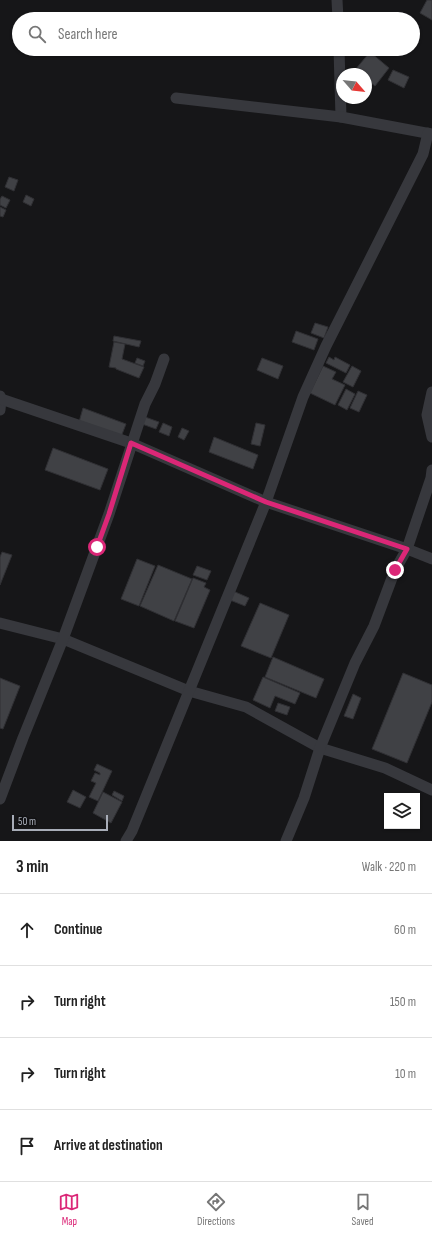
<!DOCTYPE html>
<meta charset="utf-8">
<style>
:root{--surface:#fff;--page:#f6f6f6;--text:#222;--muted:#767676;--line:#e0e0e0;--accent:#db2777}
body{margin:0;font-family:"Sofia Sans Condensed",sans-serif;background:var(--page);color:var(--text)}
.controls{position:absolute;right:12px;bottom:12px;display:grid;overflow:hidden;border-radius:0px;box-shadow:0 1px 3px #0004}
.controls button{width:36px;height:36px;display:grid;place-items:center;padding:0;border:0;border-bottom:1px solid var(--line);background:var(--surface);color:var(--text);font:20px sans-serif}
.compass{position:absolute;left:336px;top:68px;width:36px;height:36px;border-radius:50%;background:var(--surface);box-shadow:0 1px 3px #0004;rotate:118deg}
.scale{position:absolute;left:12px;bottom:10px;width:96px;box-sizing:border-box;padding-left:4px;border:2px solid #a8adb8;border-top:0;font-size:11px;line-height:14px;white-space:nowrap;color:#a8adb8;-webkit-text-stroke:3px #111113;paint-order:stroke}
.stop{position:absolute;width:12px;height:12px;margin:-9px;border:3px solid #db2777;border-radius:50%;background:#fff}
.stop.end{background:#db2777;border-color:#fff;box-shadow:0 1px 4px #0008}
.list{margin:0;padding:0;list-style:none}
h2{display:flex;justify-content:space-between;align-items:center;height:52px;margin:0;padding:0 16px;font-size:17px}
h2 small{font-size:13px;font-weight:400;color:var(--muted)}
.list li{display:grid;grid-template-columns:26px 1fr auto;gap:12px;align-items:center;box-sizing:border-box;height:72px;padding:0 16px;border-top:1px solid var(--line)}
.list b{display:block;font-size:15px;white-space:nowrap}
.list em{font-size:13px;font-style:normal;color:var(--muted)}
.icon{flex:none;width:22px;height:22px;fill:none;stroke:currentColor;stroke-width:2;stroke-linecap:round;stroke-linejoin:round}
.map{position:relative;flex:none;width:432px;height:841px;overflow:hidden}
.search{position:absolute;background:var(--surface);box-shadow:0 1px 3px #0004;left:12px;right:12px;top:12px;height:44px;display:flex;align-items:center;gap:10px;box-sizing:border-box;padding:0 14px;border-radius:22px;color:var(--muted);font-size:15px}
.sheet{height:340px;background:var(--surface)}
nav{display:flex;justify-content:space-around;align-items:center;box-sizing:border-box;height:56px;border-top:1px solid var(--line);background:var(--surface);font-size:11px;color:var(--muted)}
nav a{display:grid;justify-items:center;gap:2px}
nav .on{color:var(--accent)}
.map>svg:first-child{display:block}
.building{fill:#404145;stroke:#303034}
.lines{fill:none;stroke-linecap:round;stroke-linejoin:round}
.street{stroke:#37383d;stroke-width:11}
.route{stroke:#db2777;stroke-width:5}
</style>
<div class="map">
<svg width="432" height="841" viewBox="0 0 432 841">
<rect width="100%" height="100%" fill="#161618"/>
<g class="building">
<path d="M427,0H432V20L420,13Z"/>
<path d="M370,52L389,68L375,86L366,79V74H360L355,70Z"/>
<path d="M393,70L409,77L404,88L388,80Z"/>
<path d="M9,177L18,180L14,191L5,187Z"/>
<path d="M26,195L34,199L31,206L23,202Z"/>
<path d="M2,196L10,200L6,208L0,205V199Z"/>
<path d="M0,207L6,210L3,217L0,216Z"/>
<path d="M315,323L328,327L324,338L311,333Z"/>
<path d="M296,331L318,339L314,350L292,342Z"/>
<path d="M114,336L141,341L139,347L113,341Z"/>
<path d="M114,342L125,344L122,359L144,367L139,378L116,369V368L109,367Z"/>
<path d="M329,357L334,360L335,357L350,365L346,373L326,363Z"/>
<path d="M137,358L145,361L143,366L135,363Z"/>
<path d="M262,358L283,366L278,379L257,370Z"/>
<path d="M323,366L336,372L332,379L345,385L335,405L310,393Z"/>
<path d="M352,366L361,371L353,387L343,382Z"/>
<path d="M346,389L355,394L347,410L338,405Z"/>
<path d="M358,391L367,395L359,412L350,408Z"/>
<path d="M83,408L126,424L121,437L79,422Z"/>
<path d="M145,417L159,422L156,429L142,424Z"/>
<path d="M163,423L172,427L169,436L159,432Z"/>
<path d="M256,423L265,425L260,446L251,444Z"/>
<path d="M182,428L189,431L184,440L178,437Z"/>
<path d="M214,437L258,455L253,469L209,452Z"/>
<path d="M53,448L108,469L100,490L45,470Z"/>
<path d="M2,552L12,555L0,585V557Z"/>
<path d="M137,559L155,566L139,606L121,599Z"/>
<path d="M158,565L192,579L174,621L140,606Z"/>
<path d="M197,566L211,571L207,580L193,575Z"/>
<path d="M193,578L206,583L204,587L210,590L194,628L175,621Z"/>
<path d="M233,591L249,598L245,606L230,600Z"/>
<path d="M260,603L289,615L271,658L241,646Z"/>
<path d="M273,657L324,679L316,698L265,677Z"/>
<path d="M403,673L432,685V702L407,763L372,749Z"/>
<path d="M263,677L300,693L295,704L275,696L270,708L253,700Z"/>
<path d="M0,678L20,686L3,729L0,728Z"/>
<path d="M353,694L361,698L353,719L344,716Z"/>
<path d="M278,703L290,707L287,715L275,711Z"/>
<path d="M97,764L112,771L98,801L89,797L96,783L91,781L95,773L100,775V773L94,770Z"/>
<path d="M73,790L86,797L80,808L67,802Z"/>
<path d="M114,791L124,796L122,801L112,795Z"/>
<path d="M103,792L122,802L111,823L93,813Z"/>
</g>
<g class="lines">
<g class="street">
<path d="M337,0L338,19"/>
<path d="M339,49L341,117"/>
<path d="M176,98L341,117L432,134"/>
<path d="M432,392L427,415L432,437"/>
<path d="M0,396L1,399L0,410"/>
<path d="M1,399L131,443L266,502L407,549L432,559"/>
<path d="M0,623L63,639L189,691L246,707L320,748L385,768L432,790"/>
<path d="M0,799L23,738L63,639L109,514L145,404L155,384L164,359"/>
<path d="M126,841L132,831L266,502L303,397L326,346L423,154L428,133"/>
<path d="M286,841L304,798L320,748L355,663L374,626L395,570L407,549L431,478L432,470"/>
</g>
</g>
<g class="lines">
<path class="route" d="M97,547L109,514L131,443L266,502L407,549L395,570"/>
</g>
</svg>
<div class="controls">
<button><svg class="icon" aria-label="layers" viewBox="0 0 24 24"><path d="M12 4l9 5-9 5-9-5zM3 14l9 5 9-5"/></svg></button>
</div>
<svg class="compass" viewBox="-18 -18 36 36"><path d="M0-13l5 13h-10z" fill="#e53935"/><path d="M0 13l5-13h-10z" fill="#767676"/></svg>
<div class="scale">50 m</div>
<div class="stop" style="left:97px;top:547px"></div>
<div class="stop end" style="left:395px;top:570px"></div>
<div class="search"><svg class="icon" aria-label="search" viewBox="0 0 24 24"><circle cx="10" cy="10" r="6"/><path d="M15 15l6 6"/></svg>Search here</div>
</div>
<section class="sheet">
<h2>3 min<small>Walk · 220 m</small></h2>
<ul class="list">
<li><svg class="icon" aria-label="ahead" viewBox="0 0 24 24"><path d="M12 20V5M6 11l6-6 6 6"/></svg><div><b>Continue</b></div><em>60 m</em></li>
<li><svg class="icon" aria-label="right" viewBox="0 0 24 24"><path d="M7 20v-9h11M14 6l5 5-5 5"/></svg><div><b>Turn right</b></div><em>150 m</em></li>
<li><svg class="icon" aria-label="right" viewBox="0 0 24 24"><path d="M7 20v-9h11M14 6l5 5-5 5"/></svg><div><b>Turn right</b></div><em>10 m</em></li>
<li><svg class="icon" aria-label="arrive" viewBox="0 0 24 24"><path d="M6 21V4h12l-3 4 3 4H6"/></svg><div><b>Arrive at destination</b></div></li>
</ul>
</section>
<nav>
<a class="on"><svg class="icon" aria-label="map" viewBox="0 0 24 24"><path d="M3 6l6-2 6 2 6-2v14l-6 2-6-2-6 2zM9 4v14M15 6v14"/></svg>Map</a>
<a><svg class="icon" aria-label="directions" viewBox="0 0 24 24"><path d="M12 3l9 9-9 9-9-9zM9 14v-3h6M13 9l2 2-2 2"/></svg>Directions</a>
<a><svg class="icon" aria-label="saved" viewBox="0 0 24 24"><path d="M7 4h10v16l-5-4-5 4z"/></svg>Saved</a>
</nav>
